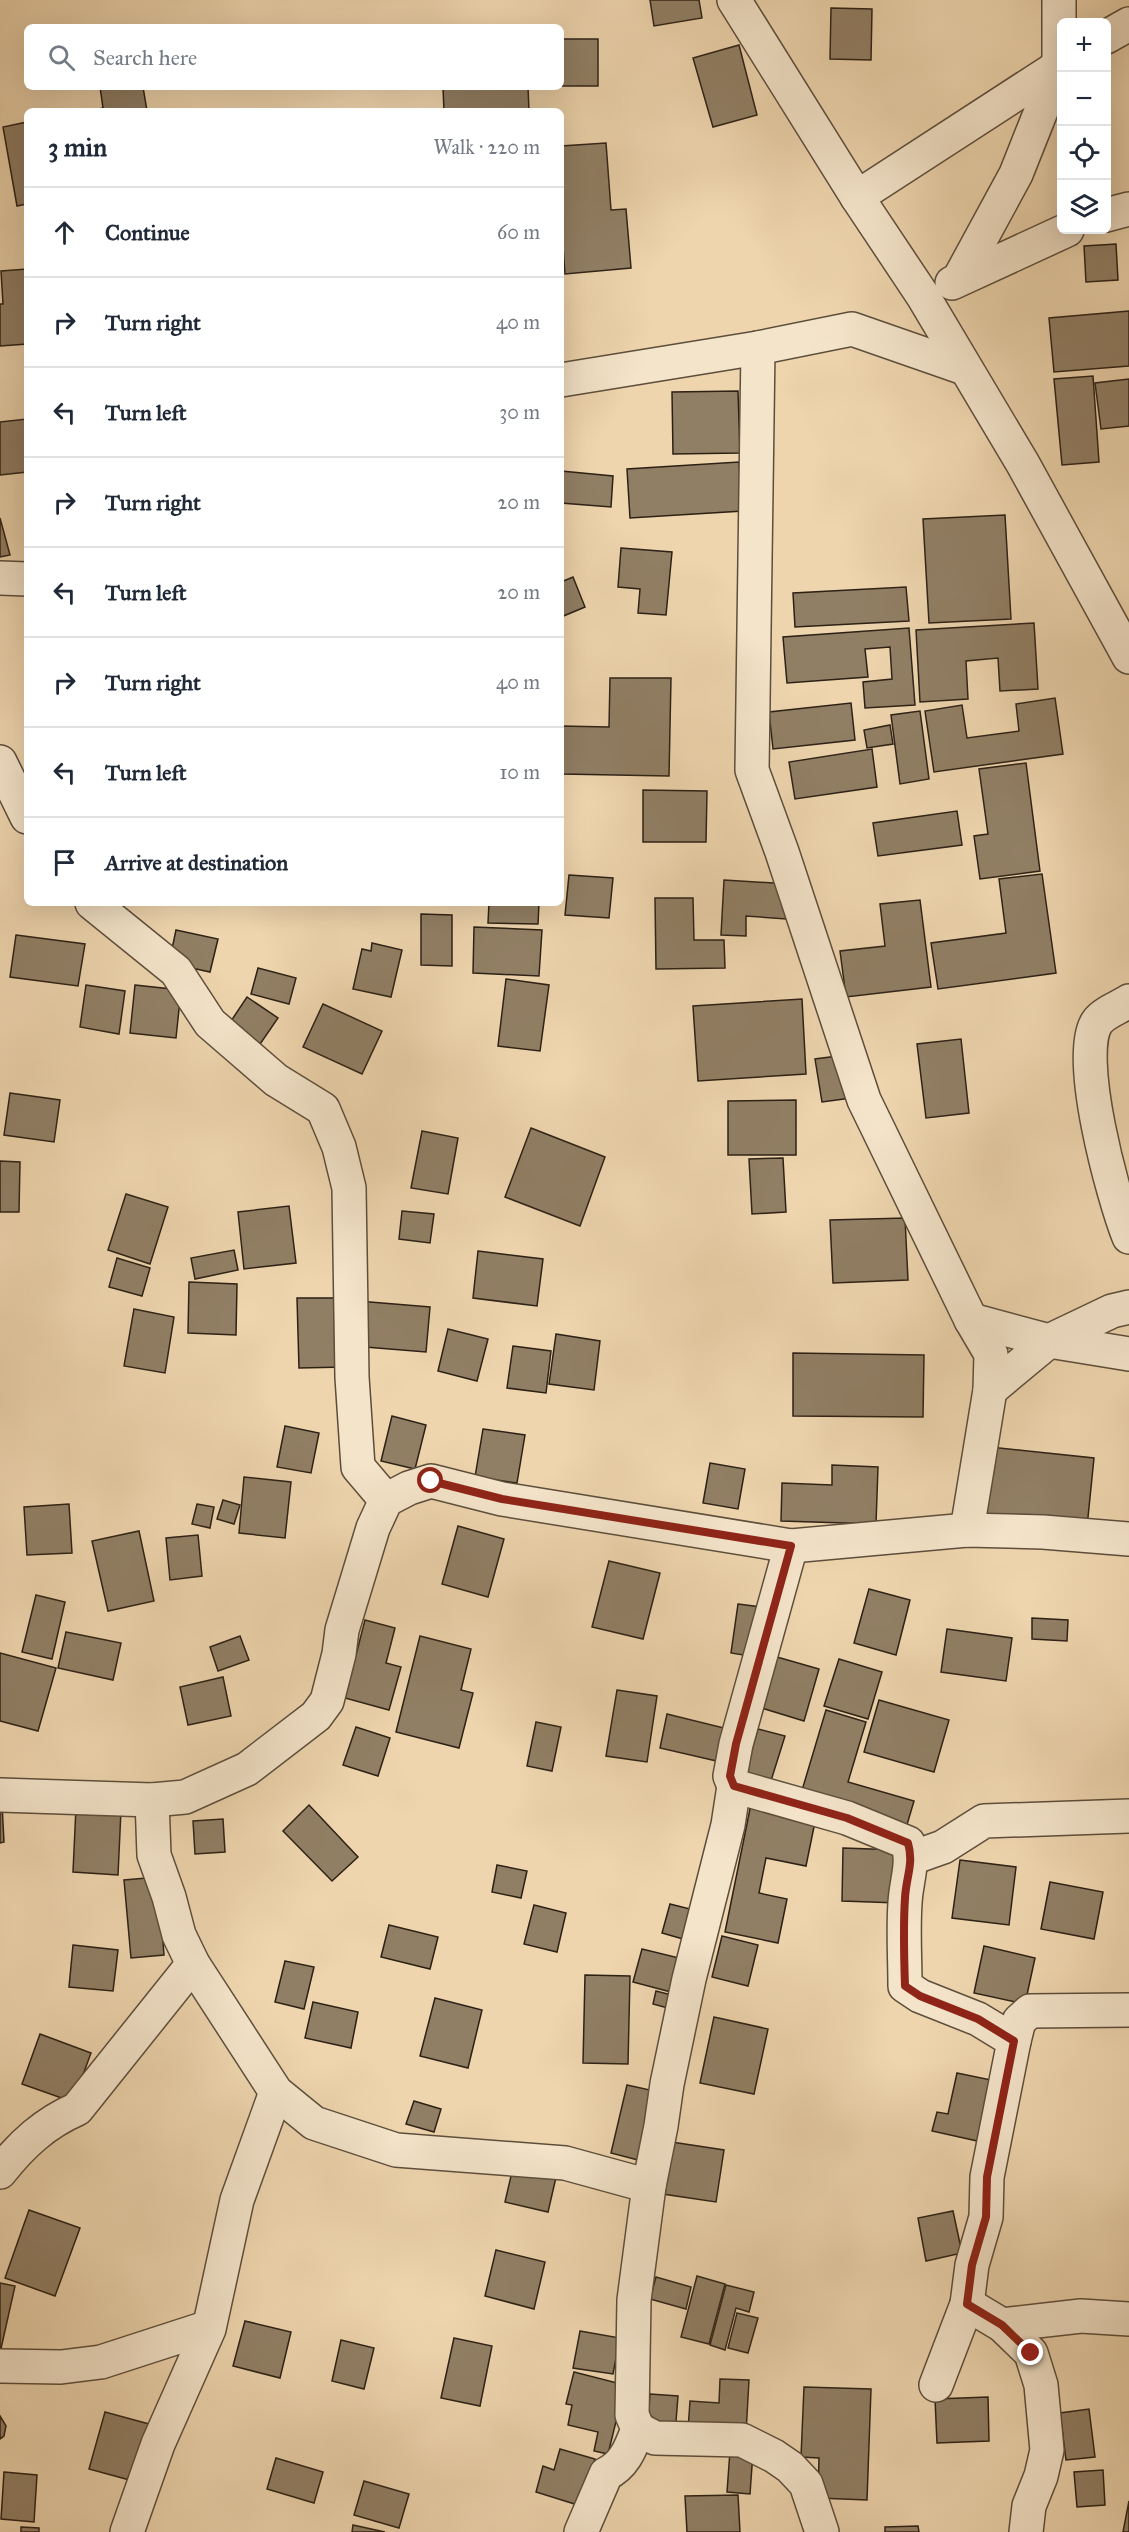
<!DOCTYPE html>
<meta charset="utf-8">
<style>
:root{--surface:#fff;--page:#f2f2f3;--text:#1f2937;--muted:#747a83;--line:#e0e1e3}
body{margin:0;font-family:"IM FELL Great Primer",serif;background:var(--page);color:var(--text)}
.controls{position:absolute;right:18px;top:18px;display:grid;overflow:hidden;border-radius:9px;box-shadow:0 6px 24px #0002}
.controls button{width:54px;height:54px;display:grid;place-items:center;padding:0;border:0;border-bottom:2px solid var(--line);background:var(--surface);color:var(--text);font:30px sans-serif}
.stop{position:absolute;width:18px;height:18px;margin:-14px;border:4px solid #8f2418;border-radius:50%;background:#fff}
.stop.end{background:#8f2418;border-color:#fff;box-shadow:0 2px 6px #0008}
.list{margin:0;padding:0;list-style:none}
h2{display:flex;justify-content:space-between;align-items:center;height:78px;margin:0;padding:0 24px;font-size:26px}
h2 small{font-size:20px;font-weight:400;color:var(--muted)}
.list li{display:grid;grid-template-columns:39px 1fr auto;gap:18px;align-items:center;box-sizing:border-box;height:90px;padding:0 24px;border-top:2px solid var(--line)}
.list b{display:block;font-size:22px;white-space:nowrap}
.list em{font-size:20px;font-style:normal;color:var(--muted)}
.icon{flex:none;width:33px;height:33px;fill:none;stroke:currentColor;stroke-width:2;stroke-linecap:round;stroke-linejoin:round}
.map{position:relative;flex:none;width:1129px;height:2532px;overflow:hidden}
.search{position:absolute;background:var(--surface);box-shadow:0 6px 24px #0002;left:24px;top:24px;width:540px;height:66px;display:flex;align-items:center;gap:15px;box-sizing:border-box;padding:0 21px;border-radius:9px;color:var(--muted);font-size:22px}
.panel{position:absolute;background:var(--surface);box-shadow:0 6px 24px #0002;left:24px;top:108px;width:540px;height:798px;border-radius:9px}
.map>svg:first-child{display:block}
.building{fill:#917f65;stroke:#2d2116;stroke-width:1.5}
.lines{fill:none;stroke-linecap:round;stroke-linejoin:round}
.minor-casing{stroke:#5d4e3c;stroke-width:36}
.minor{stroke:#f4e4ca;stroke-width:33}
.route{stroke:#8f2418;stroke-width:8}
</style>
<div class="map">
<svg width="1129" height="2532" viewBox="0 0 1129 2532">
<rect width="100%" height="100%" fill="#eed5ae"/>
<filter id="stains"><feTurbulence type="fractalNoise" baseFrequency=".00333" numOctaves="4"/><feColorMatrix values="0 0 0 0 .2 0 0 0 0 .09 0 0 0 0 .02 0 0 0 .5 -.17"/></filter>
<radialGradient id="worn" r=".72"><stop offset=".6" stop-color="#630" stop-opacity="0"/><stop offset="1" stop-color="#630" stop-opacity=".3"/></radialGradient>
<g class="building">
<path d="M650,0H699L702,18L654,26Z"/>
<path d="M831,8L872,9L871,60L830,59Z"/>
<rect x="561" y="39" width="37" height="47"/>
<path d="M739,45L757,115L713,127L693,58Z"/>
<path d="M100,87H143L147,111H90L103,108Z"/>
<path d="M443,87H528L529,111H444Z"/>
<path d="M27,122V204L17,206L3,127Z"/>
<path d="M606,143L611,210L626,209L631,268L565,274L561,219V146Z"/>
<path d="M1116,244L1118,280L1086,282L1084,246Z"/>
<path d="M27,269V344L0,346V304H3L1,271Z"/>
<path d="M1129,311V366L1054,372L1049,318Z"/>
<path d="M1093,376L1099,462L1062,465L1054,379Z"/>
<path d="M1129,379V426L1101,429L1095,383Z"/>
<path d="M738,391L740,453L673,454L672,392Z"/>
<path d="M27,419V472L0,475V422Z"/>
<path d="M739,462L743,511L630,518L627,469Z"/>
<path d="M561,471L613,476L611,507L561,503Z"/>
<path d="M1005,515L1011,619L929,623L923,519Z"/>
<path d="M0,518L10,555L0,557Z"/>
<path d="M621,548L672,552L666,615L638,613L640,589L618,587Z"/>
<path d="M573,577L585,607L561,617V582Z"/>
<path d="M906,587L909,621L795,627L793,593Z"/>
<path d="M1034,623L1038,689L1000,691L998,658L966,661L968,699L920,702L916,630Z"/>
<path d="M909,628L915,705L865,708L863,682L892,679L890,647L865,649L868,677L787,683L783,637Z"/>
<path d="M610,678H671L669,776L561,774V726L609,727Z"/>
<path d="M1055,698L1063,754L934,772L925,711L962,705L967,738L1019,731L1016,704Z"/>
<path d="M851,703L855,740L773,749L769,712Z"/>
<path d="M920,711L929,779L900,784L891,715Z"/>
<path d="M890,725L893,744L867,748L864,730Z"/>
<path d="M872,749L877,787L795,799L789,762Z"/>
<path d="M1026,763L1040,871L980,879L974,836L988,834L979,769Z"/>
<path d="M643,790L707,791L706,842H643Z"/>
<path d="M957,811L962,845L878,856L873,823Z"/>
<path d="M1042,874L1056,973L938,989L931,943L1006,933L999,879Z"/>
<path d="M569,875L613,878L609,918L565,915Z"/>
<path d="M724,880L789,884L786,919L746,916V936L721,935Z"/>
<path d="M655,898H693L694,940H724L725,968L656,969Z"/>
<path d="M920,900L931,987L846,997L840,951L885,946L880,904Z"/>
<path d="M489,903H539L538,924L488,923Z"/>
<path d="M421,914L452,915V966L421,965Z"/>
<path d="M474,927L542,930L539,976L473,973Z"/>
<path d="M176,930L218,939L210,972L169,963Z"/>
<path d="M16,935L85,944L78,986L10,977Z"/>
<path d="M372,943L402,950L391,997L353,989L362,949L371,951Z"/>
<path d="M258,968L296,978L289,1004L251,994Z"/>
<path d="M506,979L549,985L540,1051L498,1046Z"/>
<path d="M86,985L125,991L119,1034L80,1027Z"/>
<path d="M135,985L181,990L176,1038L130,1033Z"/>
<path d="M247,997L278,1018L256,1050L225,1030Z"/>
<path d="M802,999L806,1074L698,1081L693,1006Z"/>
<path d="M323,1004L382,1031L362,1074L303,1047Z"/>
<path d="M961,1039L969,1113L926,1118L917,1044Z"/>
<path d="M845,1055L851,1098L822,1102L815,1059Z"/>
<path d="M10,1093L60,1100L54,1142L4,1135Z"/>
<path d="M796,1100V1155H728V1101Z"/>
<path d="M531,1128L605,1157L580,1226L505,1197Z"/>
<path d="M422,1131L458,1138L448,1194L411,1188Z"/>
<path d="M783,1158L786,1212L752,1214L749,1159Z"/>
<path d="M0,1161L20,1162L19,1212H0Z"/>
<path d="M126,1194L168,1207L150,1264L108,1250Z"/>
<path d="M289,1206L296,1263L244,1269L238,1212Z"/>
<path d="M402,1211L434,1214L430,1243L399,1239Z"/>
<path d="M905,1218L908,1280L833,1283L830,1220Z"/>
<path d="M234,1250L238,1270L195,1279L191,1258Z"/>
<path d="M478,1251L543,1259L537,1306L473,1298Z"/>
<path d="M117,1258L150,1268L142,1296L109,1287Z"/>
<path d="M189,1282L237,1284L236,1335L188,1333Z"/>
<path d="M297,1298H344L345,1367L299,1368Z"/>
<path d="M358,1301L430,1307L426,1352L353,1346Z"/>
<path d="M134,1309L174,1317L165,1373L124,1366Z"/>
<path d="M448,1329L488,1339L477,1381L438,1371Z"/>
<path d="M556,1334L600,1341L594,1390L549,1384Z"/>
<path d="M513,1346L551,1351L546,1393L507,1388Z"/>
<path d="M793,1353L924,1355L923,1417L793,1416Z"/>
<path d="M392,1416L426,1425L415,1469L381,1461Z"/>
<path d="M285,1426L319,1433L311,1473L277,1467Z"/>
<path d="M483,1429L525,1435L517,1483L475,1477Z"/>
<path d="M990,1447L1094,1458L1087,1527L983,1517Z"/>
<path d="M710,1463L745,1469L738,1509L703,1503Z"/>
<path d="M832,1465L878,1467L876,1524L781,1521L782,1483L832,1485Z"/>
<path d="M244,1477L291,1482L285,1538L239,1533Z"/>
<path d="M223,1500L240,1505L234,1524L217,1519Z"/>
<path d="M69,1504L72,1553L27,1555L24,1507Z"/>
<path d="M197,1504L214,1507L210,1528L192,1524Z"/>
<path d="M458,1526L504,1539L488,1597L442,1584Z"/>
<path d="M139,1531L154,1601L108,1611L92,1541Z"/>
<path d="M198,1535L202,1576L170,1580L166,1538Z"/>
<path d="M609,1561L660,1573L643,1639L592,1627Z"/>
<path d="M869,1589L910,1600L896,1655L854,1643Z"/>
<path d="M36,1595L65,1602L52,1659L22,1652Z"/>
<path d="M738,1604L761,1607L755,1657L731,1653Z"/>
<path d="M1032,1618L1068,1620L1067,1641L1032,1639Z"/>
<path d="M365,1620L395,1628L386,1663L401,1667L389,1710L345,1698Z"/>
<path d="M947,1629L1012,1638L1006,1681L941,1672Z"/>
<path d="M66,1632L121,1643L113,1680L58,1668Z"/>
<path d="M240,1636L249,1660L218,1671L210,1647Z"/>
<path d="M420,1636L471,1649L461,1690L473,1693L459,1748L396,1732Z"/>
<path d="M0,1653L56,1668L38,1731L0,1721Z"/>
<path d="M770,1655L819,1669L804,1721L755,1706Z"/>
<path d="M839,1659L882,1672L868,1719L824,1706Z"/>
<path d="M223,1677L231,1716L188,1725L180,1687Z"/>
<path d="M617,1690L657,1696L647,1762L606,1756Z"/>
<path d="M879,1700L949,1720L934,1772L864,1752Z"/>
<path d="M826,1710L866,1722L848,1782L914,1801L906,1828L800,1797Z"/>
<path d="M667,1714L728,1729L721,1762L660,1748Z"/>
<path d="M536,1722L561,1727L552,1771L527,1766Z"/>
<path d="M356,1727L390,1738L378,1776L343,1765Z"/>
<path d="M758,1729L785,1736L769,1787L743,1780Z"/>
<path d="M0,1804H2L4,1842L0,1843Z"/>
<path d="M751,1804L816,1817L806,1866L766,1858L759,1893L787,1899L778,1943L725,1932Z"/>
<path d="M309,1805L358,1857L332,1881L283,1831Z"/>
<path d="M76,1807L121,1810L118,1875L73,1872Z"/>
<path d="M223,1819L225,1852L195,1854L193,1821Z"/>
<path d="M843,1848L899,1850L898,1903L842,1901Z"/>
<path d="M960,1860L1016,1867L1009,1925L952,1918Z"/>
<path d="M497,1865L527,1871L521,1898L492,1892Z"/>
<path d="M158,1877L164,1955L131,1958L124,1880Z"/>
<path d="M1050,1882L1103,1892L1094,1939L1041,1929Z"/>
<path d="M670,1904L698,1911L690,1941L662,1933Z"/>
<path d="M534,1905L566,1913L557,1952L524,1944Z"/>
<path d="M389,1925L438,1937L430,1969L381,1957Z"/>
<path d="M722,1936L758,1945L748,1986L712,1977Z"/>
<path d="M73,1945L118,1950L113,1991L69,1987Z"/>
<path d="M984,1946L1035,1958L1025,2004L974,1993Z"/>
<path d="M642,1949L679,1958L671,1992L633,1982Z"/>
<path d="M285,1961L314,1967L304,2009L275,2002Z"/>
<path d="M585,1975L630,1976L628,2064L583,2063Z"/>
<path d="M656,1991L683,1998L679,2011L653,2004Z"/>
<path d="M435,1998L482,2010L468,2068L420,2056Z"/>
<path d="M313,2002L358,2012L351,2048L305,2038Z"/>
<path d="M714,2017L768,2029L754,2094L700,2083Z"/>
<path d="M40,2034L91,2053L73,2102L22,2084Z"/>
<path d="M957,2073L996,2081L982,2142L932,2131L937,2112L948,2114Z"/>
<path d="M627,2085L659,2092L642,2161L611,2153Z"/>
<path d="M414,2101L441,2109L434,2132L406,2124Z"/>
<path d="M665,2141L724,2150L716,2202L656,2193Z"/>
<path d="M514,2163L557,2173L548,2212L505,2202Z"/>
<path d="M29,2210L80,2228L55,2296L5,2278Z"/>
<path d="M953,2211L962,2253L926,2261L918,2218Z"/>
<path d="M496,2250L545,2262L534,2309L485,2296Z"/>
<path d="M697,2276L725,2284L709,2344L681,2337Z"/>
<path d="M656,2277L691,2287L686,2309L650,2299Z"/>
<path d="M0,2283L15,2286L0,2353Z"/>
<path d="M726,2285L754,2292L749,2312L736,2308L725,2350L710,2345Z"/>
<path d="M737,2313L758,2318L748,2353L728,2348Z"/>
<path d="M245,2321L291,2332L280,2378L233,2366Z"/>
<path d="M580,2331L620,2338L613,2374L573,2368Z"/>
<path d="M454,2338L492,2346L480,2406L441,2398Z"/>
<path d="M341,2340L374,2348L364,2389L332,2381Z"/>
<path d="M574,2372L625,2385L608,2454L594,2451L598,2432L568,2425L572,2405L566,2404Z"/>
<path d="M720,2379L749,2380L746,2433L688,2430L690,2401L719,2403Z"/>
<path d="M804,2387L871,2389L867,2500L818,2498L819,2458L801,2457Z"/>
<path d="M650,2394L678,2396L675,2434L647,2432Z"/>
<path d="M988,2397L989,2441L937,2443L935,2399Z"/>
<path d="M1089,2409L1095,2457L1066,2460L1060,2413Z"/>
<path d="M105,2412L153,2425L137,2482L89,2469Z"/>
<path d="M0,2416L6,2426L4,2436L0,2439Z"/>
<path d="M560,2449L595,2459L581,2506L536,2492L543,2466L554,2470Z"/>
<path d="M730,2451L753,2452L750,2494L727,2492Z"/>
<path d="M276,2458L323,2472L314,2503L267,2489Z"/>
<path d="M1103,2470L1105,2505L1077,2507L1074,2472Z"/>
<path d="M4,2472L37,2475L34,2522L1,2519Z"/>
<path d="M364,2481L409,2494L399,2528L354,2515Z"/>
<path d="M738,2495L740,2532H687L685,2496Z"/>
<path d="M1129,2501V2532H1123Z"/>
<path d="M353,2525L385,2532H352Z"/>
<path d="M918,2526L919,2532H885V2527Z"/>
<path d="M21,2527L39,2528V2532H21Z"/>
</g>
<g class="lines">
<defs>
<g id="minor">
<path d="M734,0L857,197L923,296L1023,464L1129,657"/>
<path d="M1106,37L1129,24"/>
<path d="M857,197L1062,64"/>
<path d="M1106,215L1129,209"/>
<path d="M959,279L1016,174L1059,66V0"/>
<path d="M952,283L1067,230"/>
<path d="M758,348L752,770L782,852L864,1100L971,1320L991,1354L990,1390L967,1530"/>
<path d="M561,380L758,348L852,329L964,368"/>
<path d="M0,578L27,579"/>
<path d="M0,762L27,817"/>
<path d="M92,903L176,971L210,1023L276,1080L323,1109L339,1147L349,1188L352,1377L358,1467L386,1500"/>
<path d="M1129,1001C1120,1007 1104,1013 1098,1021C1073,1052 1114,1200 1129,1237"/>
<path d="M971,1320L1049,1341L1129,1354"/>
<path d="M990,1390L1049,1341L1112,1311L1129,1307"/>
<path d="M734,1786L847,1818L908,1843C914,1865 906,1881 905,1903C903,1931 905,1958 905,1986L920,1996L978,2019L1014,2041L987,2177L986,2217L972,2265L967,2304L936,2385"/>
<path d="M0,1795L152,1800L185,1797L247,1769L316,1716L327,1701L339,1654L342,1630L373,1528L386,1500L409,1488L431,1481L502,1499L791,1546L967,1530L1043,1532L1129,1539"/>
<path d="M152,1800L154,1855L169,1897L179,1935L193,1964L276,2092L314,2123L396,2150L565,2163L649,2186L634,2300L632,2415L638,2429C631,2447 625,2465 606,2474L581,2532"/>
<path d="M912,1858L943,1847L984,1821L1129,1816"/>
<path d="M1014,2041L1019,2021L1030,2011L1129,2010"/>
<path d="M0,2172C22,2144 45,2123 77,2109L193,1964"/>
<path d="M649,2186L661,2126L667,2084L689,1979L728,1825L734,1786L730,1776L736,1744L791,1546"/>
<path d="M967,2304L1002,2325L1031,2353L1041,2385L1047,2450L1041,2476L1029,2506L1026,2532"/>
<path d="M1002,2325L1081,2316L1129,2319"/>
<path d="M0,2366L61,2367L101,2362L209,2327"/>
<path d="M638,2429L655,2438L742,2440L774,2456L790,2467L806,2484L822,2532"/>
<path d="M127,2532L158,2444L209,2329L237,2200L276,2092"/>
</g>
</defs>
<use href="#minor" class="minor-casing"/>
<use href="#minor" class="minor"/>
</g>
<g class="lines">
<path class="route" d="M431,1481L502,1499L791,1546L736,1744L730,1776L734,1786L847,1818L908,1843C914,1864 906,1877 905,1898C903,1928 904,1957 905,1986L920,1996L978,2019L1014,2041L987,2177L986,2217L972,2265L967,2304L1002,2325L1031,2353"/>
</g>
<rect width="100%" height="100%" filter="url(#stains)"/>
<rect width="100%" height="100%" fill="url(#worn)"/>
</svg>
<div class="controls">
<button>+</button>
<button>−</button>
<button><svg class="icon" aria-label="locate" viewBox="0 0 24 24"><circle cx="12" cy="12" r="6"/><path d="M12 2v4M12 18v4M2 12h4M18 12h4"/></svg></button>
<button><svg class="icon" aria-label="layers" viewBox="0 0 24 24"><path d="M12 4l9 5-9 5-9-5zM3 14l9 5 9-5"/></svg></button>
</div>
<div class="stop" style="left:431px;top:1481px"></div>
<div class="stop end" style="left:1031px;top:2353px"></div>
<div class="search"><svg class="icon" aria-label="search" viewBox="0 0 24 24"><circle cx="10" cy="10" r="6"/><path d="M15 15l6 6"/></svg>Search here</div>
<section class="panel">
<h2>3 min<small>Walk · 220 m</small></h2>
<ul class="list">
<li><svg class="icon" aria-label="ahead" viewBox="0 0 24 24"><path d="M12 20V5M6 11l6-6 6 6"/></svg><div><b>Continue</b></div><em>60 m</em></li>
<li><svg class="icon" aria-label="right" viewBox="0 0 24 24"><path d="M7 20v-9h11M14 6l5 5-5 5"/></svg><div><b>Turn right</b></div><em>40 m</em></li>
<li><svg class="icon" aria-label="left" viewBox="0 0 24 24"><path d="M17 20v-9H6M10 6l-5 5 5 5"/></svg><div><b>Turn left</b></div><em>30 m</em></li>
<li><svg class="icon" aria-label="right" viewBox="0 0 24 24"><path d="M7 20v-9h11M14 6l5 5-5 5"/></svg><div><b>Turn right</b></div><em>20 m</em></li>
<li><svg class="icon" aria-label="left" viewBox="0 0 24 24"><path d="M17 20v-9H6M10 6l-5 5 5 5"/></svg><div><b>Turn left</b></div><em>20 m</em></li>
<li><svg class="icon" aria-label="right" viewBox="0 0 24 24"><path d="M7 20v-9h11M14 6l5 5-5 5"/></svg><div><b>Turn right</b></div><em>40 m</em></li>
<li><svg class="icon" aria-label="left" viewBox="0 0 24 24"><path d="M17 20v-9H6M10 6l-5 5 5 5"/></svg><div><b>Turn left</b></div><em>10 m</em></li>
<li><svg class="icon" aria-label="arrive" viewBox="0 0 24 24"><path d="M6 21V4h12l-3 4 3 4H6"/></svg><div><b>Arrive at destination</b></div></li>
</ul>
</section>
</div>
